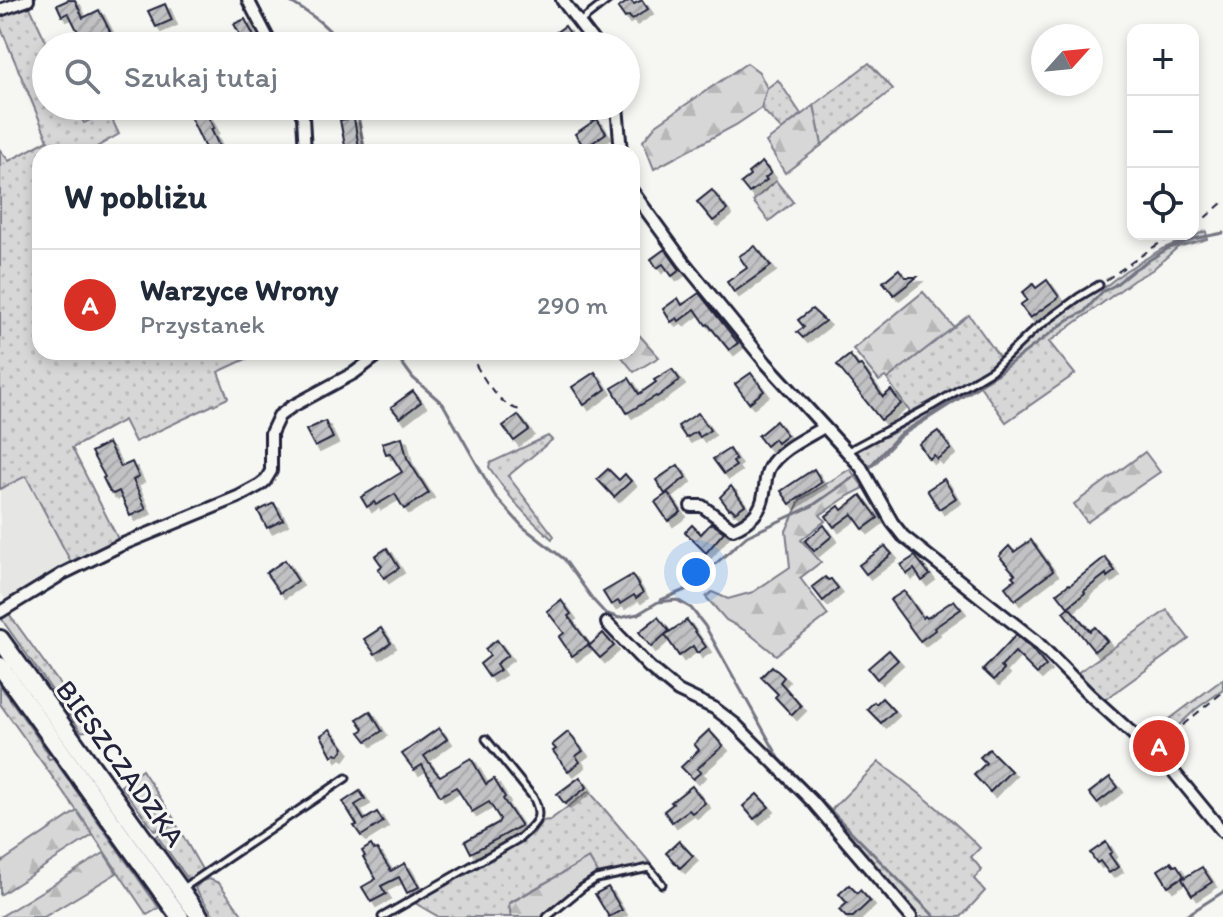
<!DOCTYPE html>
<html lang="pl">
<meta charset="utf-8">
<style>
:root{--surface:#fff;--page:#f2f2f3;--text:#1f2937;--muted:#747a83;--line:#e0e1e3;--accent:#d93025}
body{margin:0;font-family:Itim,sans-serif;background:var(--page);color:var(--text)}
.controls{position:absolute;right:24px;top:24px;display:grid;overflow:hidden;border-radius:16px;box-shadow:0 4px 12px #0003}
.controls button{width:72px;height:72px;display:grid;place-items:center;padding:0;border:0;border-bottom:2px solid var(--line);background:var(--surface);color:var(--text);font:40px sans-serif}
.compass{position:absolute;left:1031px;top:24px;width:72px;height:72px;border-radius:50%;background:var(--surface);box-shadow:0 4px 12px #0003;rotate:63deg}
.you{position:absolute;left:696px;top:572px;width:28px;height:28px;margin:-20px;border:6px solid #fff;border-radius:50%;background:#1a73e8;box-shadow:0 0 0 12px #1a73e833}
.badge{display:grid;place-items:center;width:52px;height:52px;border-radius:50%;background:var(--accent);color:#fff;font-size:26px;font-weight:700}
.pin{position:absolute;translate:-50% -50%;border:4px solid #fff;box-shadow:0 2px 8px #0006}
.list{margin:0;padding:0;list-style:none}
h2{display:flex;justify-content:space-between;align-items:center;height:104px;margin:0;padding:0 32px;font-size:34px}
h2 small{font-size:26px;font-weight:400;color:var(--muted)}
.list li{display:grid;grid-template-columns:52px 1fr auto;gap:24px;align-items:center;box-sizing:border-box;height:112px;padding:0 32px;border-top:2px solid var(--line)}
.list b{display:block;font-size:30px;white-space:nowrap}
.list p{margin:0;font-size:26px;white-space:nowrap;color:var(--muted)}
.list em{font-size:26px;font-style:normal;color:var(--muted)}
.icon{flex:none;width:44px;height:44px;fill:none;stroke:currentColor;stroke-width:2;stroke-linecap:round;stroke-linejoin:round}
.map{position:relative;flex:none;width:1223px;height:917px;overflow:hidden}
.search{position:absolute;background:var(--surface);box-shadow:0 4px 12px #0003;left:32px;top:32px;width:608px;height:88px;display:flex;align-items:center;gap:20px;box-sizing:border-box;padding:0 28px;border-radius:44px;color:var(--muted);font-size:30px}
.panel{position:absolute;background:var(--surface);box-shadow:0 4px 12px #0003;left:32px;top:144px;width:608px;height:216px;border-radius:24px}
.map>svg:first-child{display:block}
.built{fill:#e6e6e4}
.grass{fill:url(#grass-dots);stroke:#7c7c89;stroke-width:2}
.forest{fill:url(#forest-firs);stroke:#7c7c89;stroke-width:2}
.lines{fill:none;stroke-linecap:round;stroke-linejoin:round}
.stream{stroke:#757583;stroke-width:3}
.building{fill:url(#building-hatch);stroke:#22223b;stroke-width:2;filter:url(#shadow)}
.lane-casing{stroke:#22223b;stroke-width:11}
.street-casing{stroke:#22223b;stroke-width:16}
.primary-casing{stroke:#22223b;stroke-width:22}
.path{stroke:#22223b;stroke-width:2;stroke-dasharray:8 6;stroke-linecap:butt}
.lane{stroke:#f6f6f2;stroke-width:5}
.street{stroke:#f6f6f2;stroke-width:10}
.primary{stroke:#f6f6f2;stroke-width:16}
.labels{text-anchor:middle;stroke-width:6;stroke-linejoin:round;paint-order:stroke}
.street-label{font-size:28px;fill:#22223b;stroke:#f6f6f2}
</style>
<div class="map">
<svg width="1223" height="917" viewBox="0 0 1223 917">
<defs>
<pattern id="grass-dots" width="8" height="8" patternUnits="userSpaceOnUse" patternTransform="scale(2)"><rect width="8" height="8" fill="#d7d7d7"/><path d="M2 2h.1M6 6h.1" fill="none" stroke="#b8b8b9" stroke-width="1.8" stroke-linecap="round"/></pattern>
<pattern id="forest-firs" width="22" height="20" patternUnits="userSpaceOnUse" patternTransform="scale(2)"><rect width="22" height="20" fill="#d7d7d7"/><path d="M5 1l3.5 6h-7zM16 11l3.5 6h-7z" fill="#b8b8b9"/></pattern>
<pattern id="building-hatch" width="6" height="6" patternUnits="userSpaceOnUse" patternTransform="scale(2)"><rect width="6" height="6" fill="#c2c2c4"/><path d="M-1 1l2-2M0 6l6-6M5 7l2-2" fill="none" stroke="#a6a6a9"/></pattern>
<filter id="shadow"><feDropShadow dx="5" dy="5" stdDeviation="0" flood-color="#0004"/></filter>
</defs>
<rect width="100%" height="100%" fill="#f6f6f2"/>
<filter id="ink" filterUnits="userSpaceOnUse"><feTurbulence type="fractalNoise" baseFrequency=".0125" numOctaves="2"/><feDisplacementMap in="SourceGraphic" scale="16" xChannelSelector="R" yChannelSelector="G"/><feConvolveMatrix kernelMatrix="1 2 1 2 8 2 1 2 1" color-interpolation-filters="sRGB"/></filter>
<g filter="url(#ink)">
<path class="built" d="M26,475L72,564L57,569L6,600L0,592V490Z"/>
<g class="grass">
<path d="M28,3L48,46H46V106H75L84,123L108,111L119,134L88,152H40V352H261L218,372L228,398L135,442L124,420L72,448L119,541L72,564L26,476L0,489V150L9,161L48,140L0,26V14Z"/>
<path d="M869,63L893,89L822,145L814,105Z"/>
<path d="M778,80L801,114L782,130L761,108L767,88Z"/>
<path d="M776,181L793,202L769,221L753,201Z"/>
<path d="M1206,231L1207,239L1178,247L1152,270L1134,280L1049,342L1075,374L1006,422L980,386L900,437L875,464L868,469L857,454L858,449L891,434L989,376L1032,334L1074,303L1100,286L1102,289L1125,271L1162,249Z"/>
<path d="M969,315L1001,359L978,377L910,412L887,379Z"/>
<path d="M548,436L552,440L508,476L554,536L552,539C524,514 510,499 489,467L490,463Z"/>
<path d="M1167,610L1189,639L1103,701L1076,674Z"/>
<path d="M7,611L90,726L94,724C92,728 85,733 81,731L5,624L0,616Z"/>
<path d="M1223,679V690L1196,709L1162,741C1150,745 1146,739 1138,731L1147,736Z"/>
<path d="M0,685L49,754L47,756L49,759L53,758L159,908L147,915L77,811L0,704Z"/>
<path d="M879,762C914,789 950,816 980,848L971,857L982,870L974,879L985,891L961,917H917L830,815L833,808Z"/>
<path d="M142,770L174,819L155,831L121,786Z"/>
<path d="M589,791L652,865L599,875L589,858L509,903L511,917H439L415,903L534,833L542,821L550,820Z"/>
<path d="M175,822L204,873L192,879H188L157,836Z"/>
<path d="M209,879L219,883L244,917H215L195,888L202,881Z"/>
</g>
<g class="forest">
<path d="M747,63L759,72L767,88L761,108L736,125L654,169L643,141L656,125Z"/>
<path d="M814,105L822,145L785,173L766,142Z"/>
<path d="M923,292L954,327L887,379L885,377L879,381L853,349Z"/>
<path d="M632,327L659,357L634,372L618,352H632Z"/>
<path d="M1145,452L1160,472L1087,522L1074,504Z"/>
<path d="M850,469L864,488L848,496L820,515L825,521L801,540L821,562L800,578L828,615L776,655L746,631L726,620L706,597L712,592L728,599L753,592L790,567L786,531L800,500Z"/>
<path d="M77,811L93,835L0,895V863Z"/>
<path d="M104,853L117,873L44,917H0Z"/>
<path d="M589,858L599,875L586,883L544,917H511L509,904Z"/>
</g>
<g class="lines">
<g class="stream">
<path d="M287,0C311,14 326,24 343,46"/>
<path d="M356,106L365,152"/>
<path d="M394,352L413,378L443,404L495,496L523,527L564,559L594,601L605,613L619,618L638,614L658,602L677,600L691,608L705,626L779,758L935,917"/>
<path d="M871,465L899,435L995,375L1068,320L1084,312L1102,292L1115,285L1135,269L1167,249L1193,239L1223,233"/>
<path d="M661,600L687,589L747,536L812,506L855,476"/>
<path d="M1184,917L1223,892"/>
</g>
</g>
<g class="building">
<path d="M68,0H75L83,18L99,10L110,31L96,39L92,32L81,38L70,16L68,13L62,16L57,5Z"/>
<path d="M630,0L634,4L642,0L648,9L632,20L629,16L625,18L618,8Z"/>
<path d="M165,4L172,20L156,27L148,11Z"/>
<path d="M245,19L259,46H246L234,24Z"/>
<path d="M565,26L573,37L561,46H537Z"/>
<path d="M185,106H195L200,114L205,111L214,128L211,129L222,152H207Z"/>
<path d="M354,118L359,148L346,151L340,120Z"/>
<path d="M597,119L606,133L585,148L575,134Z"/>
<path d="M762,162L771,173L765,178L767,180L749,193L741,183L750,176L748,173Z"/>
<path d="M712,190L727,210L713,221L697,202Z"/>
<path d="M755,246L771,266L734,292L727,282L747,268L739,256Z"/>
<path d="M665,249L680,270L672,276L663,264L657,268L651,259Z"/>
<path d="M899,269L905,277H917L894,295L883,282Z"/>
<path d="M1047,280L1059,297L1030,318L1020,305L1027,300L1022,293L1033,284L1036,288Z"/>
<path d="M699,293L738,343L729,350L708,324L706,325L695,309L679,321L677,318L671,322L663,309L678,298L682,305Z"/>
<path d="M812,309L825,321L803,338L797,332L804,327L798,320Z"/>
<path d="M850,355L858,366L861,365L883,397L891,390L901,404L881,420L837,365Z"/>
<path d="M672,369L680,380L657,397L656,396L627,413L612,388L629,378L639,394L656,382L654,380Z"/>
<path d="M595,372L606,389L584,405L572,387Z"/>
<path d="M751,373L764,391L749,403L735,384Z"/>
<path d="M413,391L421,402L400,418L391,407Z"/>
<path d="M698,413L710,430L700,437L696,432L686,438L678,426Z"/>
<path d="M518,415L529,430L514,441L503,426Z"/>
<path d="M325,421L333,438L315,447L306,430Z"/>
<path d="M776,421L787,435L777,443L774,439L766,446L758,436Z"/>
<path d="M938,431L951,449L937,459L934,455L929,459L919,444Z"/>
<path d="M402,437L407,458L429,493L404,509L395,494L376,505L374,502L367,507L361,497L402,472L390,453L386,454L382,443Z"/>
<path d="M108,443L121,467L132,462L139,477L133,480L146,509L130,516L119,491L113,494L110,492L103,478L105,477L91,452Z"/>
<path d="M729,449L736,460L733,462L736,466L724,474L713,459Z"/>
<path d="M678,465L686,477L665,494L656,480Z"/>
<path d="M608,469L619,480L625,474L631,481L614,497L597,479Z"/>
<path d="M814,469L822,482L790,504L781,491Z"/>
<path d="M944,479L956,498L939,509L927,490Z"/>
<path d="M731,486L745,505L735,512L731,508L729,509L720,497Z"/>
<path d="M668,493L681,512L668,521L655,502Z"/>
<path d="M861,495L878,518L863,529L852,514L834,527L826,516L839,506L842,510Z"/>
<path d="M274,503L283,520L267,528L258,511Z"/>
<path d="M711,523L724,532L706,553L685,532L692,525L701,534Z"/>
<path d="M824,525L832,536L814,551L805,541Z"/>
<path d="M1031,540L1053,571L1015,600L1005,587L1015,579L1012,576L1015,574L999,556L1009,546L1014,552Z"/>
<path d="M885,546L892,554L866,574L859,565Z"/>
<path d="M387,548L399,568L384,578L378,569L382,566L375,556Z"/>
<path d="M915,556L930,575L922,581L914,569L907,574L901,565Z"/>
<path d="M1105,557L1115,571L1107,577L1106,574L1084,591L1085,593L1068,607L1057,593L1069,584L1070,585Z"/>
<path d="M285,560L298,581L280,593L266,573Z"/>
<path d="M632,575L643,593L636,598L634,595L620,604L618,601L611,605L603,592Z"/>
<path d="M825,577L828,580L831,579L838,588L823,601L812,587Z"/>
<path d="M904,591L923,618L925,616L927,618L954,600L961,609L934,628L935,630L920,641L890,600Z"/>
<path d="M561,600L571,614L568,616L589,644L572,656L559,637L564,633L547,611Z"/>
<path d="M1069,607L1090,631L1095,627L1107,641L1094,651L1063,612Z"/>
<path d="M658,617L669,631L651,647L639,632Z"/>
<path d="M687,620L706,647L697,653L693,646L679,656L665,635Z"/>
<path d="M381,628L391,643L375,654L364,639Z"/>
<path d="M603,633L614,646L600,658L589,646Z"/>
<path d="M1016,635L1031,648L1046,666L1037,674L1015,652L1001,667L1004,670L994,680L983,670Z"/>
<path d="M497,640L508,655L496,664L500,670L489,677L480,664L490,656L485,649Z"/>
<path d="M889,650L898,660L877,679L868,668Z"/>
<path d="M772,666L784,677L780,682L801,706L792,715L775,697L778,694L761,677Z"/>
<path d="M882,698L894,711L881,723L867,709L874,702L876,704Z"/>
<path d="M370,711L382,731L367,741L360,732L364,729L357,719Z"/>
<path d="M439,728L447,739L424,756L436,772L440,776L471,758L486,784L494,779L505,797L503,799L521,826L471,853L465,841L498,823L500,819L489,802L472,812L456,787L440,796L422,765L414,770L402,754Z"/>
<path d="M330,729L344,748L339,755L336,753L332,756L321,735Z"/>
<path d="M709,730L723,746L697,769L701,772L693,779L681,767L699,750L694,744Z"/>
<path d="M568,732L583,751L576,756L580,762L568,771L553,751L556,749L552,745Z"/>
<path d="M989,749L1011,771L990,792L974,775L986,763L980,757Z"/>
<path d="M580,777L587,787L565,804L557,794Z"/>
<path d="M1110,777L1118,787L1097,803L1089,793Z"/>
<path d="M692,786L705,803L692,813L689,810L672,822L664,811L673,804L671,802Z"/>
<path d="M360,791L365,799L355,805L364,820L377,812L383,822L361,836L354,826L357,825L343,802Z"/>
<path d="M757,794L769,807L754,819L743,806Z"/>
<path d="M679,841L693,856L680,868L666,853Z"/>
<path d="M1106,842L1112,852L1109,854L1118,867L1109,873L1100,861L1097,863L1090,853Z"/>
<path d="M371,845L374,850L377,849L391,871L405,863L419,887L407,893L399,877L381,886L386,894L371,902L362,887L376,879L363,857L365,856L362,851Z"/>
<path d="M1171,862L1174,866L1177,865L1184,876L1168,886L1158,870Z"/>
<path d="M1202,867L1212,882L1192,895L1182,879Z"/>
<path d="M849,885L857,893L860,890L870,901L853,917H846L839,910L847,903L839,894Z"/>
<path d="M608,887L622,910L609,917L595,894Z"/>
</g>
<g class="lines">
<defs>
<g id="lane">
<path d="M581,21L608,0"/>
<path d="M848,451L932,406L992,370L1034,330L1079,297L1099,285"/>
<path d="M185,887L346,778"/>
<path d="M382,917L520,838C536,823 544,818 533,797L486,739"/>
<path d="M547,917L582,888L596,879L649,868L662,884"/>
</g>
<g id="street">
<path d="M248,0L272,46"/>
<path d="M562,0L597,46"/>
<path d="M0,10L28,0"/>
<path d="M298,106L303,117L305,152"/>
<path d="M617,106L621,152"/>
<path d="M632,191L683,261L766,363L861,467L892,522L903,536L1036,641L1090,695L1134,735L1159,754L1223,832"/>
<path d="M691,506H702L733,529C750,522 762,512 764,493C766,485 765,476 769,468C780,449 806,438 824,427"/>
<path d="M0,612L64,573L121,545L238,497L260,485L265,481L271,471V433L279,416L291,407L354,373L382,352"/>
<path d="M607,623L649,667L678,691L714,708L735,724L812,801L911,917"/>
</g>
<g id="primary">
<path d="M0,639L200,917"/>
<path d="M0,666L180,917"/>
</g>
</defs>
<use href="#lane" class="lane-casing"/>
<use href="#street" class="street-casing"/>
<use href="#primary" class="primary-casing"/>
<g class="path">
<path d="M1193,224L1206,217L1223,202"/>
<path d="M1106,280L1155,246L1177,234"/>
<path d="M469,352C479,371 499,410 523,410"/>
<path d="M1165,747L1185,723L1223,692"/>
</g>
<use href="#lane" class="lane"/>
<use href="#street" class="street"/>
<use href="#primary" class="primary"/>
</g>
</g>
<g class="labels">
<g class="street-label">
<text transform="translate(121 763) rotate(54)" y="10">BIESZCZADZKA</text>
</g>
</g>
</svg>
<div class="controls">
<button>+</button>
<button>−</button>
<button><svg class="icon" aria-label="locate" viewBox="0 0 24 24"><circle cx="12" cy="12" r="6"/><path d="M12 2v4M12 18v4M2 12h4M18 12h4"/></svg></button>
</div>
<svg class="compass" viewBox="-18 -18 36 36"><path d="M0-13l5 13h-10z" fill="#e53935"/><path d="M0 13l5-13h-10z" fill="#747a83"/></svg>
<div class="you"></div>
<div class="pin badge" style="left:1159px;top:746px">A</div>
<div class="search"><svg class="icon" aria-label="search" viewBox="0 0 24 24"><circle cx="10" cy="10" r="6"/><path d="M15 15l6 6"/></svg>Szukaj tutaj</div>
<section class="panel">
<h2>W pobliżu<small></small></h2>
<ul class="list">
<li><span class="badge">A</span><div><b>Warzyce Wrony</b><p>Przystanek</p></div><em>290 m</em></li>
</ul>
</section>
</div>
